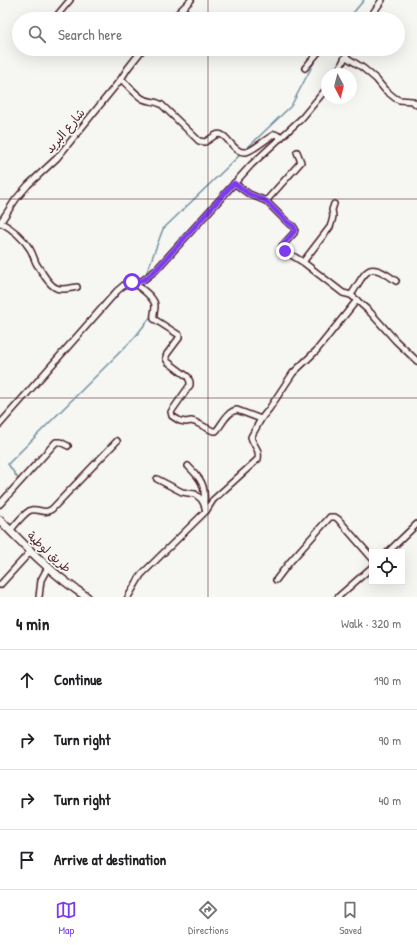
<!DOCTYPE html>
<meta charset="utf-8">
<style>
:root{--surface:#fff;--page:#f6f6f6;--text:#202124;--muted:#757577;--line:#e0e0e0;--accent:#7c3aed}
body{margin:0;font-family:"Patrick Hand","Playpen Sans Arabic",sans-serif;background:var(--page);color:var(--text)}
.controls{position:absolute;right:12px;bottom:12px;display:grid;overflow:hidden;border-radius:0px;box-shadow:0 4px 16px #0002}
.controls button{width:36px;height:36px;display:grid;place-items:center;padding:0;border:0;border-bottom:1px solid var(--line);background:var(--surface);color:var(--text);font:20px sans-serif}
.compass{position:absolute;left:321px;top:68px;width:36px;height:36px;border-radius:50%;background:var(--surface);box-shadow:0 4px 16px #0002;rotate:173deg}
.stop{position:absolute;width:12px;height:12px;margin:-9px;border:3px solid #7c3aed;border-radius:50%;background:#fff}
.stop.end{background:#7c3aed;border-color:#fff;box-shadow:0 1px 4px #0008}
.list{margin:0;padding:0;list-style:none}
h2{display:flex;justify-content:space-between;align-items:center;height:52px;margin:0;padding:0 16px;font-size:17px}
h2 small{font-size:13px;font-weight:400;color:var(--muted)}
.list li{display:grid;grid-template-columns:26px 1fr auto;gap:12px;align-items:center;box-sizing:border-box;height:60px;padding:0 16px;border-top:1px solid var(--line)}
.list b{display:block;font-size:15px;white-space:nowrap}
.list em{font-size:13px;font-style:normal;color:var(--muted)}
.icon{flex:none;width:22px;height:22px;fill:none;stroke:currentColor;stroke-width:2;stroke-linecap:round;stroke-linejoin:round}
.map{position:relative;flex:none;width:417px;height:597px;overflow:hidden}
.search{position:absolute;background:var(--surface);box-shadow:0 4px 16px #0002;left:12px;right:12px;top:12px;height:44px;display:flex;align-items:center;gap:10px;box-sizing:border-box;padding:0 14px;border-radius:22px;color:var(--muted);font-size:15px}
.sheet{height:292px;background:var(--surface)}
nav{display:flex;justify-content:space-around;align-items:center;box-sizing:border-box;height:56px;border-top:1px solid var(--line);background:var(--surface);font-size:11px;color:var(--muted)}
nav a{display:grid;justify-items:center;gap:2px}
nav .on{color:var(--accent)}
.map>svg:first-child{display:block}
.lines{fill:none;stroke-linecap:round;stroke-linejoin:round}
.stream{stroke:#7391a0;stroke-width:1.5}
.minor-casing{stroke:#4a1f2b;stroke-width:8}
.major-casing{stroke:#4a1f2b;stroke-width:10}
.minor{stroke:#f6f6f2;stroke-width:5}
.major{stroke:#f6f6f2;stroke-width:7}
.route{stroke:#7c3aed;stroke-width:5}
.grid{fill:none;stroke:#4a1f2b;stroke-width:1;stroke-opacity:0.55}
.labels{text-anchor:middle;stroke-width:3.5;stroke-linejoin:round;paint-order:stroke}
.street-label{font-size:12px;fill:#4a1f2b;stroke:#f6f6f2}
</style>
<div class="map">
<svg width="417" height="597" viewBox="0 0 417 597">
<rect width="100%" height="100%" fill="#f6f6f2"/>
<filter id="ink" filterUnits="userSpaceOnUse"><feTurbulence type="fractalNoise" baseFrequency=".025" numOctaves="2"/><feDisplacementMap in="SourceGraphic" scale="8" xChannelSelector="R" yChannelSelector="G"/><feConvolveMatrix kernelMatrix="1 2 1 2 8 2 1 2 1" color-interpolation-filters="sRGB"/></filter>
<g filter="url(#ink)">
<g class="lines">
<g class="stream">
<path d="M348,19L364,0"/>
<path d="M244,151L291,106L317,57"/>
<path d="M145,277L163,229L242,153"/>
<path d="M148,297L153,306"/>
<path d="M19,480L8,464L135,337L152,315"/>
<path d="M0,508L22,484L21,483"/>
</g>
<defs>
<g id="minor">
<path d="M54,19L70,0"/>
<path d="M172,19L191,0"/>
<path d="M369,19L382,0"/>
<path d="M46,51L47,49"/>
<path d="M346,57L363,68L376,79L385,90L395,98L399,100L412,101L417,105"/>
<path d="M305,68L321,49"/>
<path d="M337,74L349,49"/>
<path d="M121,79C128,85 135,94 143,99C150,102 157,101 162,105L199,141L205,142C209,140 212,137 216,135C227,130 232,154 246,152C253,151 267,138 275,134L277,135L281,138"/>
<path d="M234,183L249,194L266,201L287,222L293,226L295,229L294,233L282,246L283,250L303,262L343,293L351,295L370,312L396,341L417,361"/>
<path d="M266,201L301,162L297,152"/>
<path d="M0,222C11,228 23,238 30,249C33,254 34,259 36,263C38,267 41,270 43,274C54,291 58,291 77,287"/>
<path d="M0,223L16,199L28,185L57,158L121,79L128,68L143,49"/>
<path d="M303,262L330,227L332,221L333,216L332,210L334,204"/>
<path d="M133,282C140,288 155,297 155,306C155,311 153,314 154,319L179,335V338L167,354C165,358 166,359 168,362L188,377L190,382V385L171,412L172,416L180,421L186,422L191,421L195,422L213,431H216C222,425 227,411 237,410L261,419"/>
<path d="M351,295C367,271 367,259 396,281"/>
<path d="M0,424L117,291L124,285L132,282H138L142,281L156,270L251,165L302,118L327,88"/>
<path d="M188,466C201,479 206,485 204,504"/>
<path d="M157,479L182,492L195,494L201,499L204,504L206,511"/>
<path d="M0,504L56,442H60L68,446"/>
<path d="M10,531C14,526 25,512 31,510C39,508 44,515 52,509L117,441"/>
<path d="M388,552L417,524"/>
<path d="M276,580L289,563L330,517H335L338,519L372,558"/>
<path d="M0,585L30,552"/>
<path d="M39,597L41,580L48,567"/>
<path d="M128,597L141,575L206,511L213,500L258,459C260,448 253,446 251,437L261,419L269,409L293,373L316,351L357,300"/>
<path d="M338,597L372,567"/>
</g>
<path id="major" d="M0,520C27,548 54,576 87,597"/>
</defs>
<use href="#minor" class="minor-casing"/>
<use href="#major" class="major-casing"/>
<use href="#minor" class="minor"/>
<use href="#major" class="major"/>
</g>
</g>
<g class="lines" filter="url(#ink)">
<path class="route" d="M132,282C144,283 147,277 156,270L234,183L249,194L266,201L287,222L293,226L295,229L294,232L282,246V248L285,251"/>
</g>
<path class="grid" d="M208,0V19M208,49V597M0,199H417M0,398H417"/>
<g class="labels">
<g class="street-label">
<text transform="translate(65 131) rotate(-50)" y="4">شارع البريد</text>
<text transform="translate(49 552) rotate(42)" y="4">طريق لوطية</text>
</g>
</g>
</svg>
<div class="controls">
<button><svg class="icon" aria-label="locate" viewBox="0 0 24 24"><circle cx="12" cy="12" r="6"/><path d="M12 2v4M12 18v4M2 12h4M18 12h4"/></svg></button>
</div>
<svg class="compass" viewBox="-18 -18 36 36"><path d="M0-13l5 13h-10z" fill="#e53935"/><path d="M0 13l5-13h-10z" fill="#757577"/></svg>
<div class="stop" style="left:132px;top:282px"></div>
<div class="stop end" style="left:285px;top:251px"></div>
<div class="search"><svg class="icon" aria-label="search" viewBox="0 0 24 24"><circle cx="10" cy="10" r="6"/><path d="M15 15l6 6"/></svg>Search here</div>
</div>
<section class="sheet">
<h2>4 min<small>Walk · 320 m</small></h2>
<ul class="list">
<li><svg class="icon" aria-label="ahead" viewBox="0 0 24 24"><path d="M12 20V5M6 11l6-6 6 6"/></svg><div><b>Continue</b></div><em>190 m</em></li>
<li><svg class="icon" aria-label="right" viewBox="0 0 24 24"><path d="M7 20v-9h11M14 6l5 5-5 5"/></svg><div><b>Turn right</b></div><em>90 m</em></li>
<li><svg class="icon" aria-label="right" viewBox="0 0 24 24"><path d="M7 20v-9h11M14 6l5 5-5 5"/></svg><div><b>Turn right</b></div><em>40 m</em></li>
<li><svg class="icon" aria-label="arrive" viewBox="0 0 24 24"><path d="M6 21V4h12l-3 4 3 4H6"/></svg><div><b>Arrive at destination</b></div></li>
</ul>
</section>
<nav>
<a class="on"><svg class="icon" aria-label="map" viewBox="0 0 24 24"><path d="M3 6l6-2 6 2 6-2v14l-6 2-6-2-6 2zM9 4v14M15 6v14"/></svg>Map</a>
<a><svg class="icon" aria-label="directions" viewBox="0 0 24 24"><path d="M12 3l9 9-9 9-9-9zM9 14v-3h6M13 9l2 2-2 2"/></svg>Directions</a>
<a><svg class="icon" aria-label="saved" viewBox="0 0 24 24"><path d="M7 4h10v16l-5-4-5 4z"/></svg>Saved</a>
</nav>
